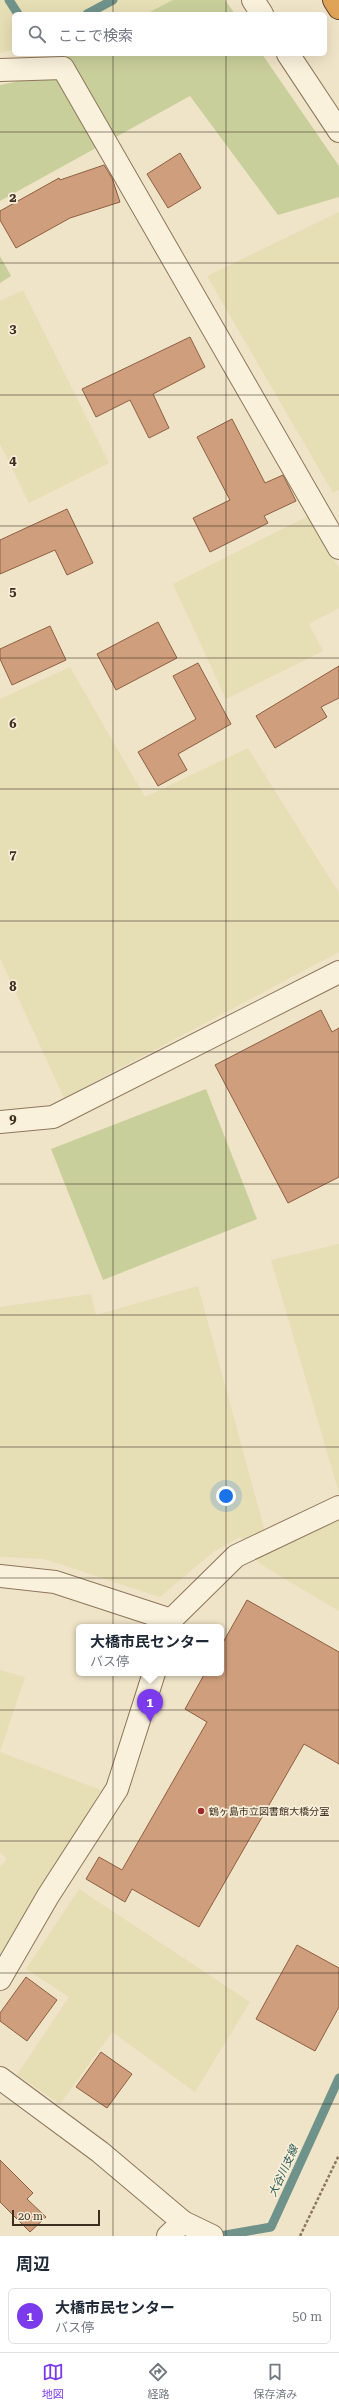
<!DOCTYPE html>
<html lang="ja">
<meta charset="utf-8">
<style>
:root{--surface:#fff;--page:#f6f6f7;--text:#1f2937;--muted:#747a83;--line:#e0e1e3;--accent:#7c3aed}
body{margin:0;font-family:"Roboto Serif","Noto Sans JP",serif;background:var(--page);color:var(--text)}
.scale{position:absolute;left:12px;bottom:10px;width:88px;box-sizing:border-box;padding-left:4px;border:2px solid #3d2e20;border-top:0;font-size:11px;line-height:14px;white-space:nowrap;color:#3d2e20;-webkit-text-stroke:3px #f7eed8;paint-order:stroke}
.you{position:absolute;left:226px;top:1496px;width:14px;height:14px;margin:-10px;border:3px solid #fff;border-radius:50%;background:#1a73e8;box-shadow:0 0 0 6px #1a73e833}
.badge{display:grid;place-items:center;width:26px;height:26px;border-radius:50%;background:var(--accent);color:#fff;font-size:13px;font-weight:700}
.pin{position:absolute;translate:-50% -33px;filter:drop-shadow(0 1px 2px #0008)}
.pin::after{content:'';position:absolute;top:21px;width:14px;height:12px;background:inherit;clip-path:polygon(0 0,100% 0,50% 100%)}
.popup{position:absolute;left:76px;top:1624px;width:148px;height:52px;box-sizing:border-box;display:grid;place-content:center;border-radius:6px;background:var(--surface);filter:drop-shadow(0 1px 3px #0005);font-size:13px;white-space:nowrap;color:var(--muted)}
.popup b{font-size:15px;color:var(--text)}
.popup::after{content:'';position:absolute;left:50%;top:100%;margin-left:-8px;border:8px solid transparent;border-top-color:var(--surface)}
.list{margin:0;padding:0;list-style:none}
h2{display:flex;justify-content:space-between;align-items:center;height:52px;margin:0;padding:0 16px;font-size:17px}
h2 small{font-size:13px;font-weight:400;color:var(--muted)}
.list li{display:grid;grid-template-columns:26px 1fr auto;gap:12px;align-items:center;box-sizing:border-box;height:56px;margin:0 8px 8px;padding:0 8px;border:1px solid var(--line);border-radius:6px}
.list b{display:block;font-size:15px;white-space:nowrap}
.list p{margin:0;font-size:13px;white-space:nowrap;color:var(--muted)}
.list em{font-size:13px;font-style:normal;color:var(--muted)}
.icon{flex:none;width:22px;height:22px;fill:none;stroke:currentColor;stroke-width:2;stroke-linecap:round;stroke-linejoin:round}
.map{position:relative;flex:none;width:339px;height:2236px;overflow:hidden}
.search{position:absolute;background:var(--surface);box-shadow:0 4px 16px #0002;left:12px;right:12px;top:12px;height:44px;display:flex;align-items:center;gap:10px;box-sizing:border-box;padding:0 14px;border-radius:6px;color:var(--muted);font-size:15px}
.sheet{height:116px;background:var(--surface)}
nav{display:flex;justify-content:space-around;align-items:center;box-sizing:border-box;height:56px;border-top:1px solid var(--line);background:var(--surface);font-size:11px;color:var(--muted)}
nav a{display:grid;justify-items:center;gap:2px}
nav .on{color:var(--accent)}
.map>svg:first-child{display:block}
.farmland{fill:#e6deb5}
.green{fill:#c9cf9b}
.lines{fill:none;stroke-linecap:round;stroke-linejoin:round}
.stream{stroke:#6f938a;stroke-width:9}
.building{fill:#cf9f7d;stroke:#8d5f41}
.minor-casing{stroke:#8d765c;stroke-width:24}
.highway-casing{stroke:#5b4430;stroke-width:24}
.path{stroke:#8d765c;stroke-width:2.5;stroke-dasharray:3 2;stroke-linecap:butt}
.minor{stroke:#faf1dc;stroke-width:22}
.highway{stroke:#e0a458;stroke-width:22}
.grid{fill:none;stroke:#3d2e20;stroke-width:1;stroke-opacity:0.55}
.poi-dot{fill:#9e2a2b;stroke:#f7eed8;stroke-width:1.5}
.labels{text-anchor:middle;stroke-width:3.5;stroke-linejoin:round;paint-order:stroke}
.poi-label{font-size:10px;fill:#3d2e20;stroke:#f7eed8;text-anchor:start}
.water-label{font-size:11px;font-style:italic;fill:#2f5d5a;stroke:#f7eed8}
.grid-label{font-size:13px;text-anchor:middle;font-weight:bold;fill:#3d2e20;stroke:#f7eed8;stroke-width:3.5;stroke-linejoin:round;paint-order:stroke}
</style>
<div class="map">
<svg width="339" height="2236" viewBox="0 0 339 2236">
<rect width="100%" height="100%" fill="#f0e4c8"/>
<g class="farmland">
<path d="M0,0H206L154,14H14V50L0,53Z"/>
<path d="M339,212V490L333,493L207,276Z"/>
<path d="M23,290L109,463L29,503L0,444V301Z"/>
<path d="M308,516L339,569V608L309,624L323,651L226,699L173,584Z"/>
<path d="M70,667L145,797L248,748L339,893V952L64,1098L0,958V699Z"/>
<path d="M339,1244V1493L271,1260Z"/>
<path d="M198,1286L265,1532L339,1496V1611L260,1564L240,1537L213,1552L160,1597L44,1559L0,1557V1307L91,1294L96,1315Z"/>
<path d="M0,1670L25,1677L0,1752L101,1790L0,1960V1867L7,1859L0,1852Z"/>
<path d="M79,1889L250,2002L195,2092L112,2032L60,2104L17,2075L69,1997L26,1969Z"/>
</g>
<g class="green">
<path d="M173,0H225L235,14H146Z"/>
<path d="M69,54H262L339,166V197L278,215L190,96L0,201V85L15,82Z"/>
<path d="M0,256L11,276L0,283Z"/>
<path d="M206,1089L257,1219L103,1280L51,1149Z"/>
</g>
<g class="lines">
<g class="stream">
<path d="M9,0L18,14"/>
<path d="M87,14L113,0"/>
<path d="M220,2236L271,2227L339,2078"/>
</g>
</g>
<g class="building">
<path d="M180,153L201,188L168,208L147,174Z"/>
<path d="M104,165L112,178L120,202L70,218L16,248L0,220V211L59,178L60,180Z"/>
<path d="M190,337L205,367L153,394L169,428L149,438L130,400L96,417L82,389Z"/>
<path d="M232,419L265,483L283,475L296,501L264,516L268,523L210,552L193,518L230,500L197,437Z"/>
<path d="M67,509L93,563L67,575L55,550L0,574V540Z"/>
<path d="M158,622L177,658L116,690L97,654Z"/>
<path d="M50,626L66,660L12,685L0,659V649Z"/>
<path d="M198,663L231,724L178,754L187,770L158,786L138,752L196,719L173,676Z"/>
<path d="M339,666V698L321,707L327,717L275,748L256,716Z"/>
<path d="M321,1010L332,1032L339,1028V1177L288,1203L215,1065Z"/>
<path d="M247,1600L339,1652V1764L304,1744L199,1927L132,1889L125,1902L86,1879L99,1857L122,1870L207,1722L185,1709L205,1673H221V1646Z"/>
<path d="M297,1945L339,1968V2007L315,2051L256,2019Z"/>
<path d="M26,1977L57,2000L27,2041L0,2021V2013Z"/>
<path d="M101,2052L132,2074L107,2108L76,2087Z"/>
<path d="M0,2160L33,2193L27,2199L46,2217L30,2232L0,2202Z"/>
</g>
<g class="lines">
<defs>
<g id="minor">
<path d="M253,0L262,14"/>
<path d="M288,54L339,131"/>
<path d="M0,70L63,68L339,548"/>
<path d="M0,1122L53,1117L339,972"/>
<path d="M0,1576L55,1582L171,1620"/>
<path d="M169,1627L171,1620L236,1556L339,1507"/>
<path d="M0,1979L48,1896L117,1789L154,1673"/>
<path d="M0,2078L100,2152L183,2222L212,2236"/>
<path d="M168,2236L183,2222"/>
</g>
<path id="highway" d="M334,0L339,8"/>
</defs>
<use href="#minor" class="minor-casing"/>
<use href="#highway" class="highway-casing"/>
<path class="path" d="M300,2236L339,2155"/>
<use href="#minor" class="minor"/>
<use href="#highway" class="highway"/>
</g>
<path class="grid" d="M113,0V14M226,0V14M113,54V2236M226,54V2236M0,132H339M0,263H339M0,395H339M0,526H339M0,658H339M0,789H339M0,921H339M0,1052H339M0,1184H339M0,1315H339M0,1447H339M0,1578H339M0,1710H339M0,1841H339M0,1973H339M0,2104H339"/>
<circle class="poi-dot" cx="201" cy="1811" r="4"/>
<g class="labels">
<g class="poi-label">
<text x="209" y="1815">鶴ヶ島市立図書館大橋分室</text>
</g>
<g class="water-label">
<text transform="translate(283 2171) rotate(-65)" y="4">大谷川支線</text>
</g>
</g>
<g class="grid-label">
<text x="13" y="202">2</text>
<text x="13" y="333">3</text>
<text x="13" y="465">4</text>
<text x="13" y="596">5</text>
<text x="13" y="728">6</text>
<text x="13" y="859">7</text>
<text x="13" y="991">8</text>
<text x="13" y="1123">9</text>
</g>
</svg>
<div class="scale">20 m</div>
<div class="you"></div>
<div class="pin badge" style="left:150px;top:1722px">1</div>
<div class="popup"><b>大橋市民センター</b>バス停</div>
<div class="search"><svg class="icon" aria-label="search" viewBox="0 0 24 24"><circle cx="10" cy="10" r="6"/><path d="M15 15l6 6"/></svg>ここで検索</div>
</div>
<section class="sheet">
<h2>周辺<small></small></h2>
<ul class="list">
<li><span class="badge">1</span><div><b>大橋市民センター</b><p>バス停</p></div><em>50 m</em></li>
</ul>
</section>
<nav>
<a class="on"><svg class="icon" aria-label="map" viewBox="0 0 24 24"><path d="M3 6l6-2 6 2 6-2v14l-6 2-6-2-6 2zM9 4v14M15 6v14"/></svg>地図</a>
<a><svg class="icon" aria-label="directions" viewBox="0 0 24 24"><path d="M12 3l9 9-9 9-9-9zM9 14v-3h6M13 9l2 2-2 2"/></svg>経路</a>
<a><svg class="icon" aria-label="saved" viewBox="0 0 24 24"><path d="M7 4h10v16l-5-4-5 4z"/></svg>保存済み</a>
</nav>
